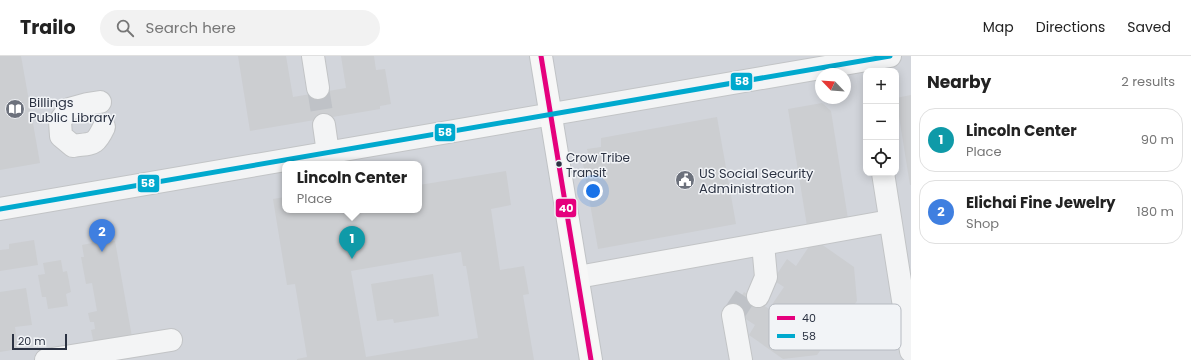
<!DOCTYPE html>
<meta charset="utf-8">
<style>
:root{--surface:#fff;--page:#f2f2f2;--text:#222;--muted:#767676;--line:#e0e0e0;--accent:#b45309}
body{margin:0;font-family:Poppins,sans-serif;background:var(--page);color:var(--text)}
.controls{position:absolute;right:12px;top:12px;display:grid;overflow:hidden;border-radius:8px;box-shadow:0 2px 10px #0003}
.controls button{width:36px;height:36px;display:grid;place-items:center;padding:0;border:0;border-bottom:1px solid var(--line);background:var(--surface);color:var(--text);font:20px sans-serif}
.compass{position:absolute;left:815px;top:12px;width:36px;height:36px;border-radius:50%;background:var(--surface);box-shadow:0 2px 10px #0003;rotate:295deg}
.scale{position:absolute;left:12px;bottom:10px;width:55px;box-sizing:border-box;padding-left:4px;border:2px solid #2b3242;border-top:0;font-size:11px;line-height:14px;white-space:nowrap;color:#2b3242;-webkit-text-stroke:3px #f2f4f7;paint-order:stroke}
.you{position:absolute;left:593px;top:135px;width:14px;height:14px;margin:-10px;border:3px solid #fff;border-radius:50%;background:#1a73e8;box-shadow:0 0 0 6px #1a73e833}
.badge{display:grid;place-items:center;width:26px;height:26px;border-radius:50%;background:var(--accent);color:#fff;font-size:13px;font-weight:700}
.pin{position:absolute;translate:-50% -33px;filter:drop-shadow(0 1px 2px #0008)}
.pin::after{content:'';position:absolute;top:21px;width:14px;height:12px;background:inherit;clip-path:polygon(0 0,100% 0,50% 100%)}
.popup{position:absolute;left:282px;top:105px;width:140px;height:52px;box-sizing:border-box;display:grid;place-content:center;border-radius:8px;background:var(--surface);filter:drop-shadow(0 1px 3px #0005);font-size:13px;white-space:nowrap;color:var(--muted)}
.popup b{font-size:15px;color:var(--text)}
.popup::after{content:'';position:absolute;left:50%;top:100%;margin-left:-8px;border:8px solid transparent;border-top-color:var(--surface)}
.list{margin:0;padding:0;list-style:none}
h2{display:flex;justify-content:space-between;align-items:center;height:52px;margin:0;padding:0 16px;font-size:17px}
h2 small{font-size:13px;font-weight:400;color:var(--muted)}
.list li{display:grid;grid-template-columns:26px 1fr auto;gap:12px;align-items:center;box-sizing:border-box;height:64px;margin:0 8px 8px;padding:0 8px;border:1px solid var(--line);border-radius:16px}
.list b{display:block;font-size:15px;white-space:nowrap}
.list p{margin:0;font-size:13px;white-space:nowrap;color:var(--muted)}
.list em{font-size:13px;font-style:normal;color:var(--muted)}
.icon{flex:none;width:22px;height:22px;fill:none;stroke:currentColor;stroke-width:2;stroke-linecap:round;stroke-linejoin:round}
.map{position:relative;flex:none;width:911px;height:304px;overflow:hidden}
header{display:flex;align-items:center;gap:24px;box-sizing:border-box;height:56px;padding:0 20px;background:var(--surface);border-bottom:1px solid var(--line)}
header strong{font-size:19px}
nav{display:flex;gap:22px;margin-inline-start:auto;font-size:14px}
.search{width:280px;height:36px;background:var(--page);display:flex;align-items:center;gap:10px;box-sizing:border-box;padding:0 14px;border-radius:22px;color:var(--muted);font-size:15px}
main{display:flex}
aside{flex:1;background:var(--surface)}
.map>svg:first-child{display:block}
.built{fill:#d2d5db;fill-rule:evenodd}
.building{fill:#ccced1;fill-rule:evenodd}
.lines{fill:none;stroke-linecap:round;stroke-linejoin:round}
.minor-tunnel{stroke:#bfc2c7;stroke-width:22;stroke-dasharray:22 11;stroke-linecap:butt}
.minor-casing{stroke:#c2c4c6;stroke-width:24}
.major-casing{stroke:#c0c3c6;stroke-width:24}
.minor{stroke:#f3f4f5;stroke-width:22}
.major{stroke:#f7f7f7;stroke-width:22}
.bus-1-casing{stroke:#f2f4f7;stroke-width:8}
.bus-2-casing{stroke:#f2f4f7;stroke-width:8}
.bus-1{stroke:#e5007d;stroke-width:5}
.bus-2{stroke:#00a9ce;stroke-width:5}
.bus-dot{fill:#2b3242;stroke:#f2f4f7;stroke-width:1.5}
.labels{text-anchor:middle;stroke-width:3;stroke-linejoin:round;paint-order:stroke}
.bus-label{font-size:12px;fill:#2b3242;stroke:#f2f4f7;text-anchor:start}
.poi-label{font-size:13px;fill:#2b3242;stroke:#f2f4f7;text-anchor:start}
.key{fill:#f2f4f7;stroke:#b6bac1;stroke-width:1}
.key-label{font-size:11px;fill:#2b3242}
.line-badge{stroke:#f2f4f7;stroke-width:1.5}
.badge-label{font-size:11px;text-anchor:middle;font-weight:bold;fill:#fff}
</style>
<header>
<strong>Trailo</strong>
<div class="search"><svg class="icon" aria-label="search" viewBox="0 0 24 24"><circle cx="10" cy="10" r="6"/><path d="M15 15l6 6"/></svg>Search here</div>
<nav><a>Map</a><a>Directions</a><a>Saved</a></nav>
</header>
<main>
<div class="map">
<svg width="911" height="304" viewBox="0 0 911 304">
<rect width="100%" height="100%" fill="#e4e6e8"/>
<path class="built" d="M0,0H911V304H0ZM866,15H896V117H866ZM821,18H845V42H821ZM285,108H419V154H285Z"/>
<g class="building">
<path d="M0,0H21L40,107L0,114Z"/>
<path d="M238,0H286L293,41L346,32L341,0H374L376,14L385,13L391,48L380,50V53L250,75Z"/>
<path d="M911,39V129H910L896,42Z"/>
<path d="M822,47L831,55L848,163L807,170L788,53Z"/>
<path d="M717,61L736,168L598,193L583,108L590,107L587,93L601,91V82Z"/>
<path d="M506,115L511,149L491,153L500,214L524,210L529,238L523,239L534,304H297V303L307,301L295,228L287,229L273,143L285,141V154H419V129ZM461,196L463,210H466L478,282L366,301L351,215Z"/>
<path d="M100,180L101,187L115,185L132,281L94,288L91,274L95,273L94,266H90L88,257L97,255L92,227L86,228L81,201H84L82,189L92,187L91,181Z"/>
<path d="M814,183L854,211L857,245L817,299L783,303L749,279L755,269L732,254L744,236L769,253L784,231L773,224L787,203L796,210Z"/>
<path d="M34,184L38,209L0,215V194L9,193V188Z"/>
<path d="M61,204L63,216L67,215L71,236L66,238L68,250L48,253L46,241H42L38,219L45,218L43,207Z"/>
<path d="M433,218L439,260L394,267L393,263L377,265L371,228Z"/>
<path d="M26,232L32,269L15,271L18,293L0,296V236Z"/>
</g>
<g class="lines">
<g class="minor-tunnel">
<path d="M318,32L324,69"/>
<path d="M733,259L750,233"/>
</g>
<defs>
<g id="minor">
<path d="M313,0L318,32"/>
<path d="M100,46L87,48L69,53L60,65L61,80L73,90C93,87 95,90 104,71"/>
<path d="M324,69L328,97"/>
<path d="M883,117L911,295"/>
<path d="M0,153L890,0"/>
<path d="M578,221L890,165"/>
<path d="M758,240L766,221L763,188"/>
<path d="M733,259L741,304"/>
<path d="M46,304L171,284"/>
</g>
<path id="major" d="M541,0L591,304"/>
</defs>
<use href="#minor" class="minor-casing"/>
<use href="#major" class="major-casing"/>
<use href="#minor" class="minor"/>
<use href="#major" class="major"/>
<defs>
<path id="bus-1" d="M541,0L591,304"/>
<path id="bus-2" d="M0,153L890,0"/>
</defs>
<use href="#bus-1" class="bus-1-casing"/>
<use href="#bus-2" class="bus-2-casing"/>
<use href="#bus-1" class="bus-1"/>
<use href="#bus-2" class="bus-2"/>
</g>
<defs>
<symbol id="library-disc" viewBox="-11 -11 22 22"><circle r="9.5" fill="#6c717c" stroke="#f2f4f7"/><path d="M-6-4Q-3-5.5-.7-3.5V5Q-3 3-6 4ZM6-4Q3-5.5 .7-3.5V5Q3 3 6 4Z" fill="#fff"/></symbol>
<symbol id="civic-disc" viewBox="-11 -11 22 22"><circle r="9.5" fill="#6c717c" stroke="#f2f4f7"/><path d="M-.6-6.5H3V-4.5H.6V-3L4-1V1h2V6H-6V1h2V-1L-.6-3ZM-1.2 2.5V6h2.4V2.5Z" fill="#fff"/></symbol>
</defs>
<g fill-rule="evenodd">
<use href="#library-disc" x="4" y="42" width="22" height="22"/>
<use href="#civic-disc" x="674" y="113" width="22" height="22"/>
</g>
<circle class="bus-dot" cx="559" cy="108" r="3.5"/>
<g class="labels">
<g class="bus-label">
<text x="566" y="106">Crow Tribe<tspan x="566" dy="15">Transit</tspan></text>
</g>
<g class="poi-label">
<text x="29" y="51">Billings<tspan x="29" dy="15">Public Library</tspan></text>
<text x="699" y="122">US Social Security<tspan x="699" dy="15">Administration</tspan></text>
</g>
</g>
<rect x="769" y="248" width="132" height="46" rx="6" class="key"/>
<rect x="777" y="260" width="18" height="4" fill="#e5007d"/>
<rect x="777" y="278" width="18" height="4" fill="#00a9ce"/>
<g class="key-label">
<text x="802" y="266">40</text>
<text x="802" y="284">58</text>
</g>
<g class="line-badge">
<rect x="730" y="16" width="23" height="19" rx="4" fill="#00a9ce"/>
<rect x="434" y="67" width="22" height="19" rx="4" fill="#00a9ce"/>
<rect x="137" y="118" width="23" height="19" rx="4" fill="#00a9ce"/>
<rect x="555" y="142" width="22" height="20" rx="4" fill="#e5007d"/>
</g>
<g class="badge-label">
<text x="742" y="29">58</text>
<text x="445" y="80">58</text>
<text x="148" y="131">58</text>
<text x="566" y="156">40</text>
</g>
</svg>
<div class="controls">
<button>+</button>
<button>−</button>
<button><svg class="icon" aria-label="locate" viewBox="0 0 24 24"><circle cx="12" cy="12" r="6"/><path d="M12 2v4M12 18v4M2 12h4M18 12h4"/></svg></button>
</div>
<svg class="compass" viewBox="-18 -18 36 36"><path d="M0-13l5 13h-10z" fill="#e53935"/><path d="M0 13l5-13h-10z" fill="#767676"/></svg>
<div class="scale">20 m</div>
<div class="you"></div>
<div class="pin badge" style="left:352px;top:203px;background:#0f9aa8">1</div>
<div class="popup"><b>Lincoln Center</b>Place</div>
<div class="pin badge" style="left:102px;top:196px;background:#3f7fe0">2</div>
</div>
<aside>
<h2>Nearby<small>2 results</small></h2>
<ul class="list">
<li><span class="badge" style="background:#0f9aa8">1</span><div><b>Lincoln Center</b><p>Place</p></div><em>90 m</em></li>
<li><span class="badge" style="background:#3f7fe0">2</span><div><b>Elichai Fine Jewelry</b><p>Shop</p></div><em>180 m</em></li>
</ul>
</aside>
</main>
